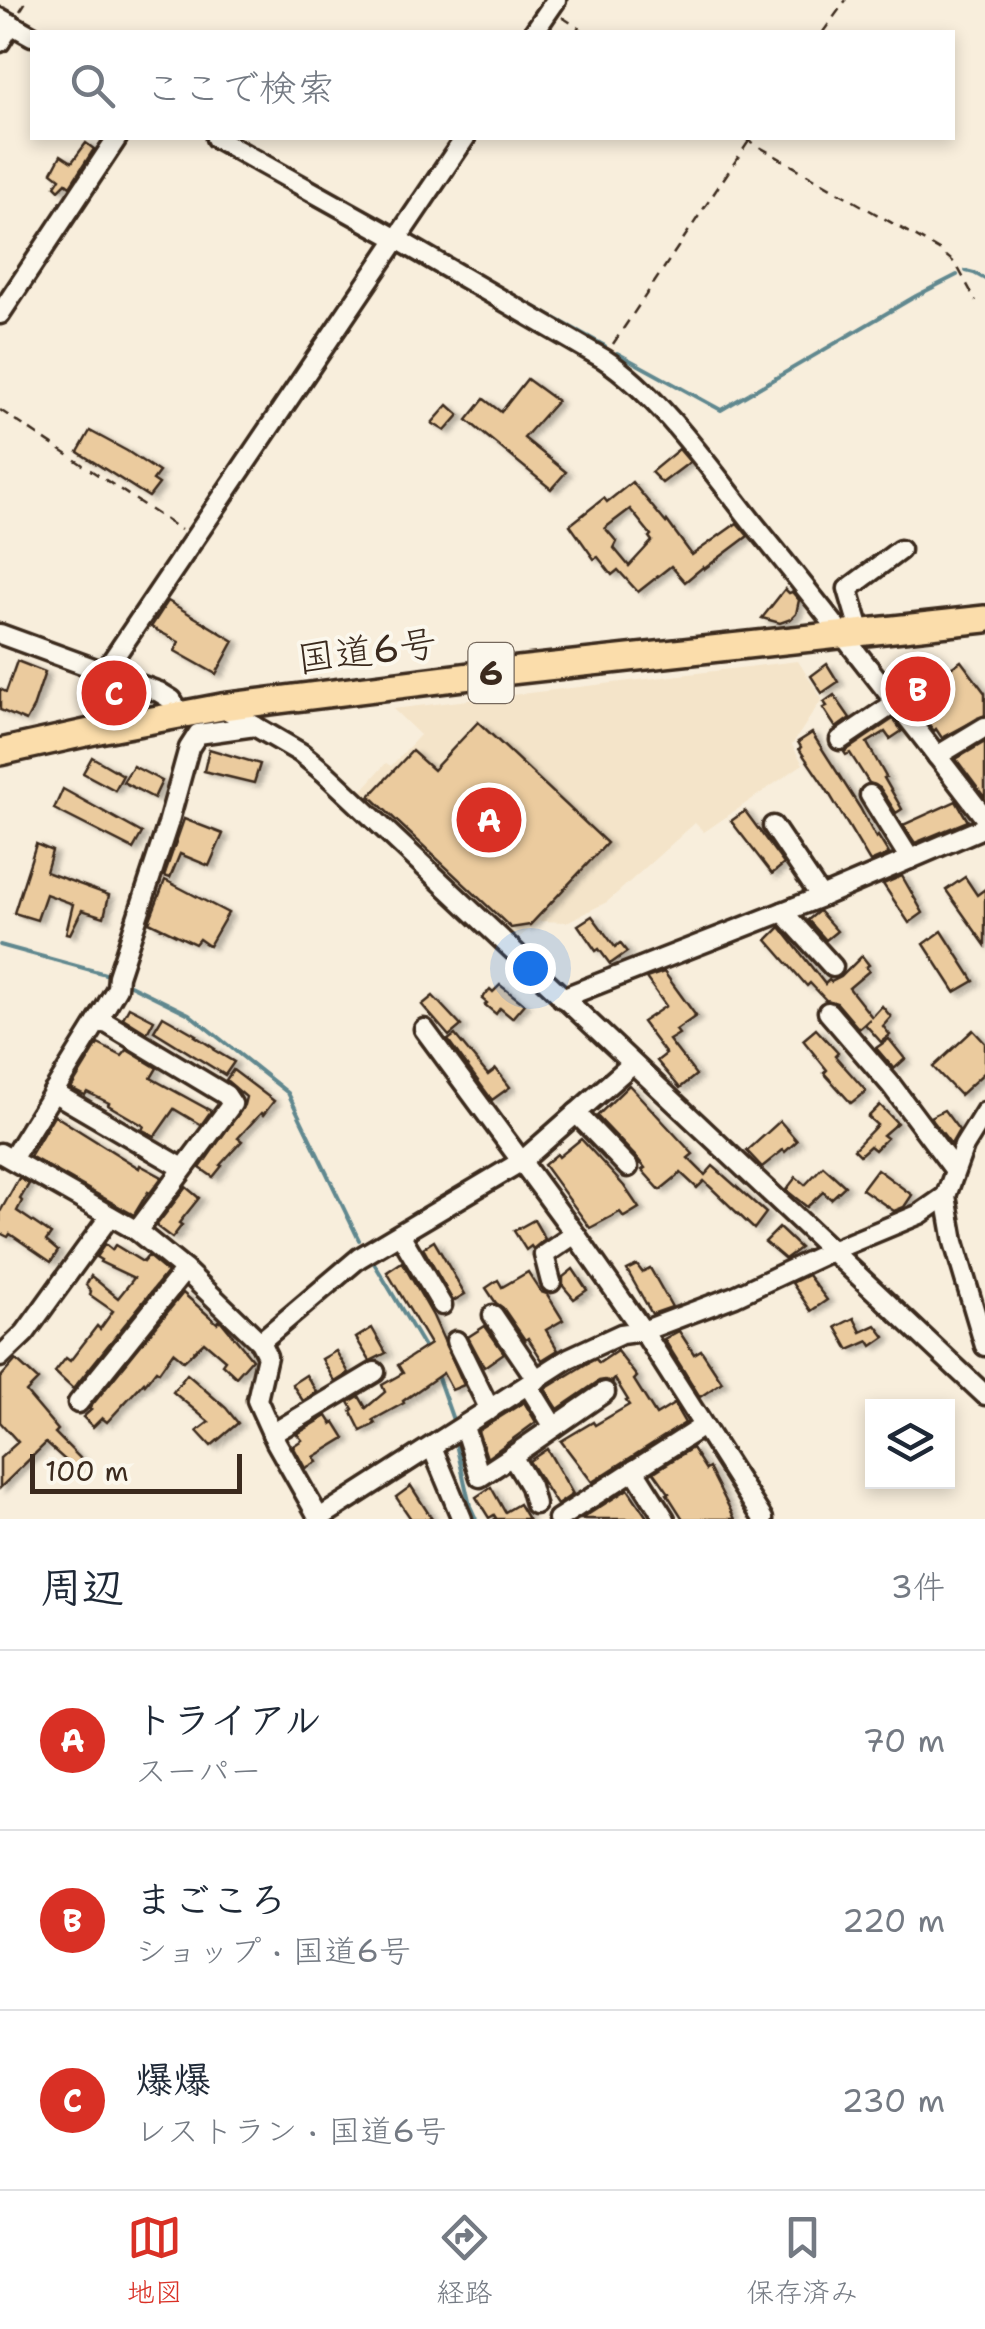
<!DOCTYPE html>
<html lang="ja">
<meta charset="utf-8">
<style>
:root{--surface:#fff;--page:#f6f6f7;--text:#1f2937;--muted:#747a83;--line:#e0e1e3;--accent:#d93025}
body{margin:0;font-family:"Shantell Sans","Klee One",sans-serif;background:var(--page);color:var(--text)}
.controls{position:absolute;right:30px;bottom:30px;display:grid;overflow:hidden;border-radius:0px;box-shadow:0 5px 15px #0003}
.controls button{width:90px;height:90px;display:grid;place-items:center;padding:0;border:0;border-bottom:2px solid var(--line);background:var(--surface);color:var(--text);font:50px sans-serif}
.scale{position:absolute;left:30px;bottom:25px;width:212px;box-sizing:border-box;padding-left:10px;border:5px solid #3b2a1e;border-top:0;font-size:28px;line-height:35px;white-space:nowrap;color:#3b2a1e;-webkit-text-stroke:8px #fbf7ec;paint-order:stroke}
.you{position:absolute;left:530px;top:968px;width:35px;height:35px;margin:-25px;border:8px solid #fff;border-radius:50%;background:#1a73e8;box-shadow:0 0 0 15px #1a73e833}
.badge{display:grid;place-items:center;width:65px;height:65px;border-radius:50%;background:var(--accent);color:#fff;font-size:32px;font-weight:700}
.pin{position:absolute;translate:-50% -50%;border:5px solid #fff;box-shadow:0 2px 10px #0006}
.list{margin:0;padding:0;list-style:none}
h2{display:flex;justify-content:space-between;align-items:center;height:130px;margin:0;padding:0 40px;font-size:42px}
h2 small{font-size:32px;font-weight:400;color:var(--muted)}
.list li{display:grid;grid-template-columns:65px 1fr auto;gap:30px;align-items:center;box-sizing:border-box;height:180px;padding:0 40px;border-top:2px solid var(--line)}
.list b{display:block;font-size:38px;white-space:nowrap}
.list p{margin:0;font-size:32px;white-space:nowrap;color:var(--muted)}
.list em{font-size:32px;font-style:normal;color:var(--muted)}
.icon{flex:none;width:55px;height:55px;fill:none;stroke:currentColor;stroke-width:2;stroke-linecap:round;stroke-linejoin:round}
.map{position:relative;flex:none;width:985px;height:1519px;overflow:hidden}
.search{position:absolute;background:var(--surface);box-shadow:0 5px 15px #0003;left:30px;right:30px;top:30px;height:110px;display:flex;align-items:center;gap:25px;box-sizing:border-box;padding:0 35px;border-radius:0px;color:var(--muted);font-size:38px}
.sheet{height:670px;background:var(--surface)}
nav{display:flex;justify-content:space-around;align-items:center;box-sizing:border-box;height:140px;border-top:2px solid var(--line);background:var(--surface);font-size:28px;color:var(--muted)}
nav a{display:grid;justify-items:center;gap:5px}
nav .on{color:var(--accent)}
.map>svg:first-child{display:block}
.built{fill:#f4e4c9}
.lines{fill:none;stroke-linecap:round;stroke-linejoin:round}
.stream{stroke:#61888f;stroke-width:4}
.building{fill:#ebcb9e;stroke:#3b2a1e;stroke-width:2.5;fill-rule:evenodd;filter:url(#shadow)}
.minor-casing{stroke:#3b2a1e;stroke-width:25}
.highway-casing{stroke:#3b2a1e;stroke-width:32}
.path{stroke:#3b2a1e;stroke-width:2.5;stroke-dasharray:10 8;stroke-linecap:butt}
.minor{stroke:#fbf7ec;stroke-width:18}
.highway{stroke:#fbddab;stroke-width:25}
.labels{text-anchor:middle;stroke-width:8;stroke-linejoin:round;paint-order:stroke}
.shield{fill:#fbf7ec;stroke:#75685c;stroke-width:2.5}
.shield-label{font-size:35px;font-weight:bold;fill:#3b2a1e}
.street-label{font-size:38px;fill:#3b2a1e;stroke:#fbf7ec}
</style>
<div class="map">
<svg width="985" height="1519" viewBox="0 0 985 1519">
<defs>
<filter id="shadow"><feDropShadow dx="5.5" dy="3" stdDeviation="2.5" flood-color="#0004"/></filter>
</defs>
<rect width="100%" height="100%" fill="#f8eedc"/>
<filter id="ink" filterUnits="userSpaceOnUse"><feTurbulence type="fractalNoise" baseFrequency=".01" numOctaves="2"/><feDisplacementMap in="SourceGraphic" scale="20" xChannelSelector="R" yChannelSelector="G"/><feConvolveMatrix kernelMatrix="1 2 1 2 8 2 1 2 1" color-interpolation-filters="sRGB"/></filter>
<g filter="url(#ink)">
<path class="built" d="M798,661L822,699L792,745L803,764L704,832L695,823L607,902L567,922L539,921L514,942L358,795L386,763L391,766L420,735L393,709Z"/>
<g class="lines">
<g class="stream">
<path d="M461,266L605,346"/>
<path d="M966,271L974,273L985,279"/>
<path d="M617,353L721,410L916,296L957,275"/>
<path d="M0,945L109,975"/>
<path d="M126,983L189,1014L288,1093L359,1240"/>
<path d="M374,1263L426,1350"/>
<path d="M436,1372L453,1420"/>
<path d="M456,1444L470,1506L476,1519"/>
</g>
</g>
<g class="building">
<path d="M86,143L94,149L70,186L66,183L59,190L55,186L60,178L52,172L61,155L72,162Z"/>
<path d="M527,379L557,401L524,438L566,472L551,489L467,420L484,399L501,412Z"/>
<path d="M448,405L459,415L445,431L432,423Z"/>
<path d="M90,431L127,451L159,472L153,480L159,484L149,497L78,452Z"/>
<path d="M679,449L690,462L662,483L651,472Z"/>
<path d="M632,482L666,523L667,521L692,555L737,523L748,536L704,569L703,567L685,582L671,566L638,592L618,570L612,575L598,557L594,559L570,525L604,498L607,502ZM630,509L651,535L649,537L652,541L629,566L614,548L617,542L605,528Z"/>
<path d="M785,589L789,593L792,592L799,600L796,614L791,619L780,623L762,618Z"/>
<path d="M168,601L234,641L216,674L175,651L179,642L151,627Z"/>
<path d="M17,661L45,672L33,708L26,721L0,710V689L6,692Z"/>
<path d="M961,661L985,693V715L942,738L936,729L934,731L905,694L901,680L945,672Z"/>
<path d="M827,664L838,682L822,693L811,676Z"/>
<path d="M834,695L850,718L836,728L823,708L827,706L824,702Z"/>
<path d="M893,719L902,731L890,739L885,732L867,743L886,777L884,778L902,809L896,813L880,788L869,783L850,753L846,755L844,752Z"/>
<path d="M478,722L607,843L530,925L511,928L370,796L412,751L433,770Z"/>
<path d="M812,733L860,808L876,838L878,836L889,854L870,862L827,790L799,749L801,747L798,742Z"/>
<path d="M985,742V798L956,759Z"/>
<path d="M209,749L260,764L254,783L204,771Z"/>
<path d="M92,757L123,775L115,790L83,773Z"/>
<path d="M133,766L162,781L154,798L123,782Z"/>
<path d="M63,789L142,833L133,849L54,809Z"/>
<path d="M956,801L968,821L915,843L903,825Z"/>
<path d="M745,811L784,864L772,874L731,821Z"/>
<path d="M184,819L223,834L209,866L180,854L170,878L164,876Z"/>
<path d="M36,844L52,851L46,872L109,895L104,917L82,910L70,934L66,933L73,904L46,894L37,920L14,913Z"/>
<path d="M902,876L923,913L909,923L883,884Z"/>
<path d="M965,877L977,895L985,889V945L946,890Z"/>
<path d="M165,880L228,913L209,946L199,939L195,944L149,922Z"/>
<path d="M819,911L837,931L826,940L808,920Z"/>
<path d="M592,916L615,947L620,943L627,952L610,964L599,949L596,951L578,925Z"/>
<path d="M780,927L825,984L829,980L831,982L841,977L862,956L869,965L866,967L869,971L849,988L872,1017L882,1006L891,1017L883,1026L890,1035L881,1042L865,1024L870,1019L859,1029L837,1003L826,1000L810,983L807,986L767,940Z"/>
<path d="M942,931L974,981L955,992L924,944Z"/>
<path d="M664,972L696,1016L676,1030L679,1034L669,1040L696,1075L680,1088L657,1061L666,1054L642,1022L666,1006L646,978Z"/>
<path d="M500,985L524,1004L512,1018L500,1008L496,1014L485,1005L487,1003L482,999L490,989L493,992Z"/>
<path d="M433,996L461,1026L449,1036L422,1005Z"/>
<path d="M129,1007L154,1020L147,1033L123,1018Z"/>
<path d="M163,1016L196,1035L195,1036L215,1049L214,1050L234,1062L225,1075L154,1031Z"/>
<path d="M816,1029L838,1053L835,1056L866,1091L851,1103L824,1073L827,1070L803,1040Z"/>
<path d="M973,1030L985,1043V1072L960,1095L933,1067Z"/>
<path d="M455,1035L488,1075L496,1069L510,1087L492,1100L448,1040Z"/>
<path d="M889,1039L905,1059L894,1069L876,1048Z"/>
<path d="M98,1044L122,1056L127,1050L157,1068L151,1078L211,1111L201,1125L174,1109L155,1136L142,1130L144,1126L108,1105L109,1103L87,1092L85,1095L71,1088Z"/>
<path d="M233,1070L274,1101L263,1115L261,1113L238,1138L242,1141L220,1165L222,1166L213,1177L200,1168L244,1105L246,1097L226,1080Z"/>
<path d="M629,1085L693,1154L688,1158L705,1175L713,1166L766,1213L754,1229L704,1181L697,1188L681,1173L660,1190L642,1170L645,1168L637,1158L597,1116Z"/>
<path d="M880,1105L897,1123L883,1135L887,1138L875,1150L870,1146L860,1155L854,1149L877,1125L868,1117Z"/>
<path d="M944,1110L959,1130L951,1144L930,1117Z"/>
<path d="M54,1115L139,1168L140,1165L162,1177L150,1193L148,1192L134,1215L30,1156Z"/>
<path d="M780,1121L797,1141L785,1152L783,1150L762,1167L747,1151Z"/>
<path d="M581,1139L624,1186L639,1208L624,1217L620,1212L590,1228L544,1165L557,1154L559,1157Z"/>
<path d="M823,1166L845,1186L831,1199L823,1192L807,1207L786,1190L796,1177L805,1185Z"/>
<path d="M877,1169L912,1195L904,1207L894,1211L862,1189Z"/>
<path d="M19,1178L29,1184L20,1199L22,1201L17,1211L51,1234L46,1241L58,1251L51,1262L10,1234L8,1237L0,1233V1212Z"/>
<path d="M186,1187L199,1198L179,1223L182,1225L172,1238L156,1226Z"/>
<path d="M534,1220L545,1239L533,1249L531,1246L526,1250L514,1231Z"/>
<path d="M779,1228L800,1248L785,1259L765,1242Z"/>
<path d="M434,1241L465,1294L453,1301L423,1248Z"/>
<path d="M105,1244L112,1250L115,1245L143,1262L148,1256L167,1272L73,1389L55,1372L66,1358L70,1361L97,1326L100,1329L113,1311L90,1295L91,1291L86,1285L91,1276L118,1298L134,1278L100,1262L101,1260L96,1257Z"/>
<path d="M402,1262L433,1316L464,1385L452,1390L443,1373L403,1401L404,1403L373,1420L375,1424L361,1431L351,1411L353,1409L349,1402L359,1396L366,1408L385,1392L382,1385L403,1373L398,1365L430,1344L387,1272Z"/>
<path d="M637,1265L642,1272L650,1268L672,1307L652,1314L627,1270Z"/>
<path d="M573,1269L587,1290L574,1299L563,1286V1277Z"/>
<path d="M528,1272L541,1292L547,1294L563,1320L546,1330L558,1350L542,1360L528,1338L525,1340L503,1308L496,1303L486,1288L498,1280L502,1287Z"/>
<path d="M808,1275L827,1300L811,1311L792,1283Z"/>
<path d="M183,1293L217,1323L220,1320L252,1359L236,1377L222,1364L225,1360L204,1342L184,1361L173,1352L159,1372L156,1370L145,1384L144,1382L107,1422L102,1418L93,1427L83,1417L91,1410L89,1409Z"/>
<path d="M854,1318L861,1332L876,1325L885,1337L872,1346L869,1341L849,1350L836,1327Z"/>
<path d="M485,1326L504,1353L484,1367L468,1337Z"/>
<path d="M372,1328L386,1353L370,1361L356,1338Z"/>
<path d="M679,1331L694,1354L701,1350L722,1382L700,1397L664,1339Z"/>
<path d="M336,1351L349,1373L335,1382L322,1359Z"/>
<path d="M617,1351L637,1377L634,1380L656,1415L674,1404L685,1423L592,1482L561,1441L593,1422L595,1425L629,1405L626,1401L628,1400L615,1379L612,1382L605,1380L599,1381L558,1409L545,1389L586,1364L596,1359L599,1363Z"/>
<path d="M16,1360L38,1380L26,1392L58,1430L55,1433L81,1459L74,1468L46,1443L0,1488V1458L18,1442L0,1422V1378Z"/>
<path d="M187,1374L226,1408L238,1423L211,1446L197,1431L209,1422L173,1392Z"/>
<path d="M306,1375L317,1392L303,1401L292,1384Z"/>
<path d="M524,1402L536,1422L487,1458L478,1431Z"/>
<path d="M327,1416L332,1424L335,1422L345,1438L314,1457L317,1462L305,1468L293,1446L302,1440L297,1434Z"/>
<path d="M692,1448L706,1470L709,1468L735,1519H683L667,1494L669,1493L654,1472Z"/>
<path d="M547,1449L573,1494L557,1505L529,1461Z"/>
<path d="M411,1486L432,1519H411L396,1497Z"/>
<path d="M491,1487L505,1512L519,1504L528,1519H494L496,1518L494,1515L489,1518L476,1497Z"/>
<path d="M628,1489L648,1519H581Z"/>
</g>
<g class="lines">
<defs>
<g id="minor">
<path d="M0,18L32,36"/>
<path d="M534,32L556,0"/>
<path d="M0,42L11,24"/>
<path d="M216,138L397,239L604,359C660,396 711,470 753,523C832,620 909,719 985,818"/>
<path d="M0,314L117,138"/>
<path d="M861,633L848,589L900,550"/>
<path d="M0,634L159,692L172,700L180,714"/>
<path d="M105,671L465,138"/>
<path d="M222,707L301,753L324,772L985,1395"/>
<path d="M840,740L895,703"/>
<path d="M937,756L985,727"/>
<path d="M870,795L910,859"/>
<path d="M773,826L821,897"/>
<path d="M783,912L833,967"/>
<path d="M562,998L821,897L985,827"/>
<path d="M828,1012L891,1085L954,1169"/>
<path d="M97,1022L117,988L118,976L168,824L189,748L198,734L255,726"/>
<path d="M424,1029L575,1234L643,1331L763,1519"/>
<path d="M53,1092L183,1168"/>
<path d="M985,1112L964,1146L946,1196L954,1242L985,1346"/>
<path d="M576,1113L628,1167"/>
<path d="M0,1153L137,1231L185,1270L260,1342L267,1356L257,1400L276,1442L319,1518"/>
<path d="M12,1159L97,1022L108,1024L226,1095L232,1104L137,1231"/>
<path d="M400,1234L442,1305"/>
<path d="M551,1282L544,1255L575,1234"/>
<path d="M493,1315L537,1380"/>
<path d="M456,1341L490,1410"/>
<path d="M260,1342L359,1258L522,1161L632,1064"/>
<path d="M0,1357L25,1333L110,1216"/>
<path d="M528,1385L554,1427"/>
<path d="M78,1403L185,1270"/>
<path d="M464,1427L480,1477L512,1456"/>
<path d="M272,1434L375,1372"/>
<path d="M432,1447L462,1519"/>
<path d="M634,1470L665,1519"/>
<path d="M535,1504L530,1486L512,1456L605,1392"/>
<path d="M318,1519L569,1358L621,1334L643,1331L735,1296L831,1251L920,1214L946,1196"/>
<path d="M558,1519L703,1426"/>
</g>
<path id="highway" d="M0,752L99,730L222,707L519,670L985,619"/>
</defs>
<use href="#minor" class="minor-casing"/>
<use href="#highway" class="highway-casing"/>
<g class="path">
<path d="M20,11L27,0"/>
<path d="M562,17L585,32"/>
<path d="M823,32L846,0"/>
<path d="M744,138L939,250L956,264L976,301"/>
<path d="M613,344L751,138"/>
<path d="M0,410L181,530"/>
</g>
<use href="#minor" class="minor"/>
<use href="#highway" class="highway"/>
</g>
</g>
<g class="labels">
<rect class="shield" x="468.5" y="643" width="45" height="60" rx="8"/>
<g class="shield-label">
<text x="491" y="685">6</text>
</g>
<g class="street-label">
<text transform="translate(367 651) rotate(-7)" y="13">国道6号</text>
</g>
</g>
</svg>
<div class="controls">
<button><svg class="icon" aria-label="layers" viewBox="0 0 24 24"><path d="M12 4l9 5-9 5-9-5zM3 14l9 5 9-5"/></svg></button>
</div>
<div class="scale">100 m</div>
<div class="you"></div>
<div class="pin badge" style="left:489px;top:820px">A</div>
<div class="pin badge" style="left:918px;top:689px">B</div>
<div class="pin badge" style="left:114px;top:693px">C</div>
<div class="search"><svg class="icon" aria-label="search" viewBox="0 0 24 24"><circle cx="10" cy="10" r="6"/><path d="M15 15l6 6"/></svg>ここで検索</div>
</div>
<section class="sheet">
<h2>周辺<small>3件</small></h2>
<ul class="list">
<li><span class="badge">A</span><div><b>トライアル</b><p>スーパー</p></div><em>70 m</em></li>
<li><span class="badge">B</span><div><b>まごころ</b><p>ショップ · 国道6号</p></div><em>220 m</em></li>
<li><span class="badge">C</span><div><b>爆爆</b><p>レストラン · 国道6号</p></div><em>230 m</em></li>
</ul>
</section>
<nav>
<a class="on"><svg class="icon" aria-label="map" viewBox="0 0 24 24"><path d="M3 6l6-2 6 2 6-2v14l-6 2-6-2-6 2zM9 4v14M15 6v14"/></svg>地図</a>
<a><svg class="icon" aria-label="directions" viewBox="0 0 24 24"><path d="M12 3l9 9-9 9-9-9zM9 14v-3h6M13 9l2 2-2 2"/></svg>経路</a>
<a><svg class="icon" aria-label="saved" viewBox="0 0 24 24"><path d="M7 4h10v16l-5-4-5 4z"/></svg>保存済み</a>
</nav>
